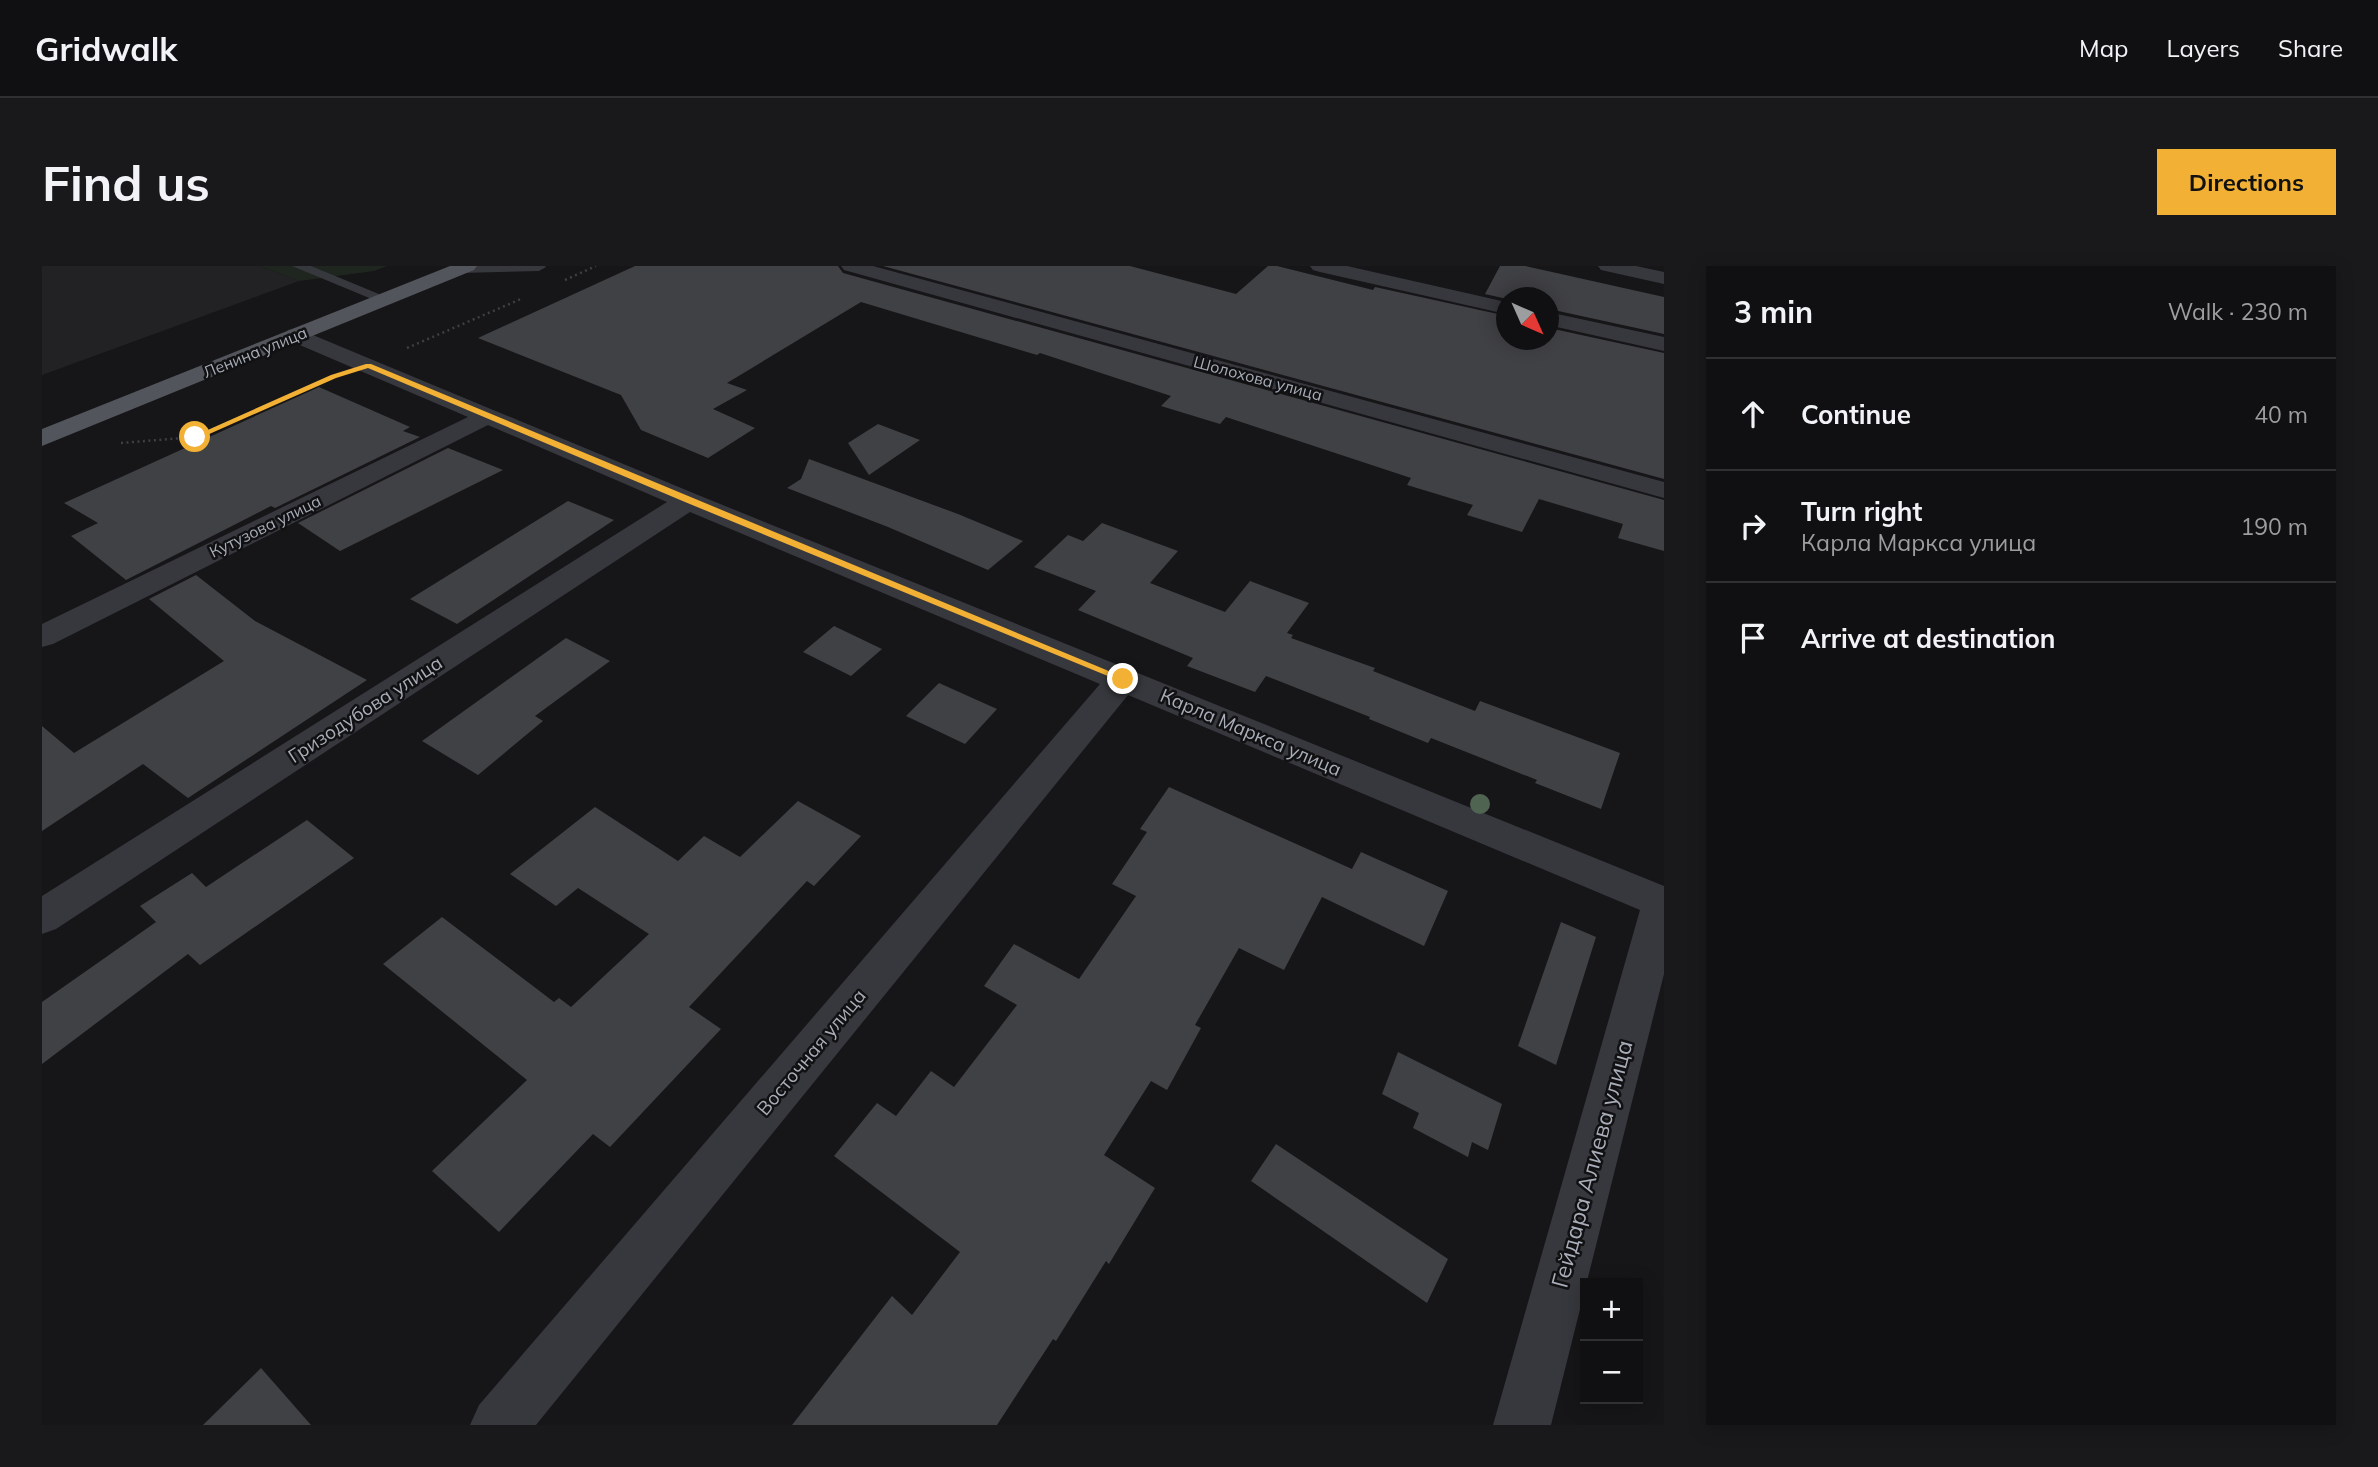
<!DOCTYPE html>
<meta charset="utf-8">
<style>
:root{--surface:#101012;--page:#19191b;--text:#f1f3f6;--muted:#9c9d9f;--line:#303032;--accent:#f2b134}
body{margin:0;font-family:Mulish,sans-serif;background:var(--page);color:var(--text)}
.controls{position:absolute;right:21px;bottom:21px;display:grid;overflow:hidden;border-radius:0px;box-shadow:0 4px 18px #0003}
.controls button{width:63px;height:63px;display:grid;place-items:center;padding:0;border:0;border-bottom:2px solid var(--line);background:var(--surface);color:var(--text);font:35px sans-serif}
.compass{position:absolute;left:1454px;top:21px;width:63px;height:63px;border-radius:50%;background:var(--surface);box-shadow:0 4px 18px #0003;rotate:135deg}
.stop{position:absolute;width:21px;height:21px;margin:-16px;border:5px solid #f2b134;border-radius:50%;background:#fff}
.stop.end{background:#f2b134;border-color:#fff;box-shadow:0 2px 7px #0008}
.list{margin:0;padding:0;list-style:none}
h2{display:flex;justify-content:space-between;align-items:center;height:91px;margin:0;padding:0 28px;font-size:30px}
h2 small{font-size:23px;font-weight:400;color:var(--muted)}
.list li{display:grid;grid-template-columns:46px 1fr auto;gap:21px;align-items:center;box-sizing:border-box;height:112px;padding:0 28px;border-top:2px solid var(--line)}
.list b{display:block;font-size:26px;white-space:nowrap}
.list p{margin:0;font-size:23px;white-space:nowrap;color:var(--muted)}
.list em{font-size:23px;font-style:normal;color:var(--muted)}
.icon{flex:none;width:38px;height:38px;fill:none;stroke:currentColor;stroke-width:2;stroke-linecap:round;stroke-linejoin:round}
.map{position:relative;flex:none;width:1622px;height:1159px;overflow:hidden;border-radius:0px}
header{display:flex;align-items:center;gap:42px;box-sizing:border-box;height:98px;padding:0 35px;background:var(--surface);border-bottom:2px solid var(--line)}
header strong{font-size:33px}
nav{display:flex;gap:38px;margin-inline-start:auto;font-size:24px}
.intro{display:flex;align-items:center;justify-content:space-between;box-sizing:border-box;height:168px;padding:0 42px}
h1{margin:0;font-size:49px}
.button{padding:18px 32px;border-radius:0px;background:var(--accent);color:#111;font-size:24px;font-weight:700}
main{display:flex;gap:42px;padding:0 42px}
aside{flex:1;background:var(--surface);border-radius:0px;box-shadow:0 4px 18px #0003}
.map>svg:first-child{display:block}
.built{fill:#222225}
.green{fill:#1e261f}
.building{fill:#404145}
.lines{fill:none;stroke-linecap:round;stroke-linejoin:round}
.path{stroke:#3d3f44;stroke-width:2.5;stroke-dasharray:2 3.5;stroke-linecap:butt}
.lane{fill:#37383d;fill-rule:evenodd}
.street{fill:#37383d;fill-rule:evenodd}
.primary{fill:#53555c;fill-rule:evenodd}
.tree{fill:#506452}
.route{fill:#f2b134}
.labels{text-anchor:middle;stroke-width:5;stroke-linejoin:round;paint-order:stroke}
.far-street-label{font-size:16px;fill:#a8adb8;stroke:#111113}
.street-label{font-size:19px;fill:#a8adb8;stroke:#111113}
.near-street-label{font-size:23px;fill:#a8adb8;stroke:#111113}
</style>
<header>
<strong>Gridwalk</strong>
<nav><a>Map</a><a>Layers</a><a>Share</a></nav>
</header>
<div class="intro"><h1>Find us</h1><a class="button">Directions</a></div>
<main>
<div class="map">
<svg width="1622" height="1159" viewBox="0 0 1622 1159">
<rect width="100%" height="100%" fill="#161618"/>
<path class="built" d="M0,0H219L257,15L0,109Z"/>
<path class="green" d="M219,0H345L332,5L257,15Z"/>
<g class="building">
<path d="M593,0H796L801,7L1622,234V285L1576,272L1581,258L1497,233L1480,266L1425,249L1431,239L1365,219L1369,212L1184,151L1178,158L1119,140L1129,130L998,87L995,89L819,36L685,117L705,124L671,143L713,162L666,192L599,164L579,129L436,72Z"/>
<path d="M841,0H1088L1194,28L1226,0H1235L1331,24L1333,21L1465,50V74H1507V62L1622,87V213Z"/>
<path d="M1458,0H1483L1622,31V68L1507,43V32L1465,33L1443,28Z"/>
<path d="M277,121L368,161L361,165L378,171L233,242L229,240L84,314L29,270L56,257L22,237Z"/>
<path d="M836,158L878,174L827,209L806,177Z"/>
<path d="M406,182L461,204L298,285L256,257Z"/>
<path d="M767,193L916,248L981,275L946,304L846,261L745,222L759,213Z"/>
<path d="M526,235L572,254L415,358L368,333Z"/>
<path d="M1060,257L1136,285L1108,317L1183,346L1208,315L1267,337L1245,367L1251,369L1249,372L1333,402L1331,405L1433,445L1438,435L1578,487L1559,543L1493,517L1495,514L1389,472L1386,477L1327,453L1328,451L1224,410L1213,426L1145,400L1151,392L1036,344L1054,325L992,301L1026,269L1041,275Z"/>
<path d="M154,309L213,355L325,414L146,532L101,498L0,565V460L32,487L182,395L107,333Z"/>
<path d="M792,360L840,383L809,410L761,386Z"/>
<path d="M524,372L568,395L493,450L501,455L436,509L380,475Z"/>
<path d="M897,417L955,443L923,478L864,450Z"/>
<path d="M1127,521L1310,603L1319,586L1406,625L1382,680L1280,631L1242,704L1197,682L1153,759L1159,762L1125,824L1109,815L1062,889L1113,922L1067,998L1064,995L1014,1075L1011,1073L955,1159H750L850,1030L870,1049L918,986L792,890L835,837L854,850L889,805L912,821L975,739L942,720L972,678L1037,713L1094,630L1070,618L1105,566L1098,563Z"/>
<path d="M756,535L819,570L772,620L765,615L647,741L679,763L568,881L551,868L457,966L390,905L485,814L341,698L400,651L512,736L517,732L529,741L607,668L536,622L514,640L468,608L553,541L636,595L662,570L698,591Z"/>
<path d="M265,554L312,592L158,699L146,688L0,798V736L114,656L98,640L150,607L164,621Z"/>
<path d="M1519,656L1554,671L1514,799L1476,780Z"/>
<path d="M1356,786L1460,838L1446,884L1430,876L1426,891L1371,862L1377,847L1340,828Z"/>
<path d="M1234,878L1406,993L1385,1037L1209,915Z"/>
<path d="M219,1102L269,1159H161Z"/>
</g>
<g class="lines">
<g class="path">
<path d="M523,14L554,0"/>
<path d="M365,82L479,33"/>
<path d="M79,177L153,171L279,116"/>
</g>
<g class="lane">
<path d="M250,0H269L349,33L347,36H337Z"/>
<path d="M412,0H503L504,1L497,5L417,7L412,6Z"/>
</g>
<g class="street">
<path d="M799,0H831L1622,216V232L802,4Z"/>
<path d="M1268,0H1305L1464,36V48L1278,6L1271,4Z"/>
<path d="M1556,0H1594L1622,6V18L1559,4Z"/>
<path d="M1506,46L1622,71V85L1506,59Z"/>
<path d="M254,62L656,229L1622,620V708L1509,1159H1451L1598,644L1086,429L494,1159H428L437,1139L1058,418L648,246L14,663L0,668V630L625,236L446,159L11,378L0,381V358L426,151L246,74L243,69L246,64Z"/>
</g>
<path class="primary" d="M408,0H435L432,4L0,180V163Z"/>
</g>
<circle class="tree" cx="1438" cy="538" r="10"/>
<path class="route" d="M324,98H329L1086,413L1078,415L643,236L326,102L294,112L156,173L150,171L289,109Z"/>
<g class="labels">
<g class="far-street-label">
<text transform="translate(213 86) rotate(-22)" y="6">Ленина улица</text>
<text transform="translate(1216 112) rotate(15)" y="6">Шолохова улица</text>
<text transform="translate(223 260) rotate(-26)" y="6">Кутузова улица</text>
</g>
<g class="street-label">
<text transform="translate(323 443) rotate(-33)" y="7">Гризодубова улица</text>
<text transform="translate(1209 466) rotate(23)" y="7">Карла Маркса улица</text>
<text transform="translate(769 786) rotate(-50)" y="7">Восточная улица</text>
</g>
<g class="near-street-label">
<text transform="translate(1550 898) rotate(-75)" y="8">Гейдара Алиева улица</text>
</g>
</g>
</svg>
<div class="controls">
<button>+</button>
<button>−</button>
</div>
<svg class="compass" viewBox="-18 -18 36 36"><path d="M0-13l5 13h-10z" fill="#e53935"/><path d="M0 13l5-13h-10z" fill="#9c9d9f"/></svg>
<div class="stop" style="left:153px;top:171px"></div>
<div class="stop end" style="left:1081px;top:413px"></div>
</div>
<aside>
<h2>3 min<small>Walk · 230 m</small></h2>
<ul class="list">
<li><svg class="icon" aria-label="ahead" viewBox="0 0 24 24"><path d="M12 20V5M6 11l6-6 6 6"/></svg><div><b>Continue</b></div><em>40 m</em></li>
<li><svg class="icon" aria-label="right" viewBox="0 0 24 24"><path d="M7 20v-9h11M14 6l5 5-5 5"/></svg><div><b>Turn right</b><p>Карла Маркса улица</p></div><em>190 m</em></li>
<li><svg class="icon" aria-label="arrive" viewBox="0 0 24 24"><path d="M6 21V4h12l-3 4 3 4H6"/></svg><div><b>Arrive at destination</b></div></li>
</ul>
</aside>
</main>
